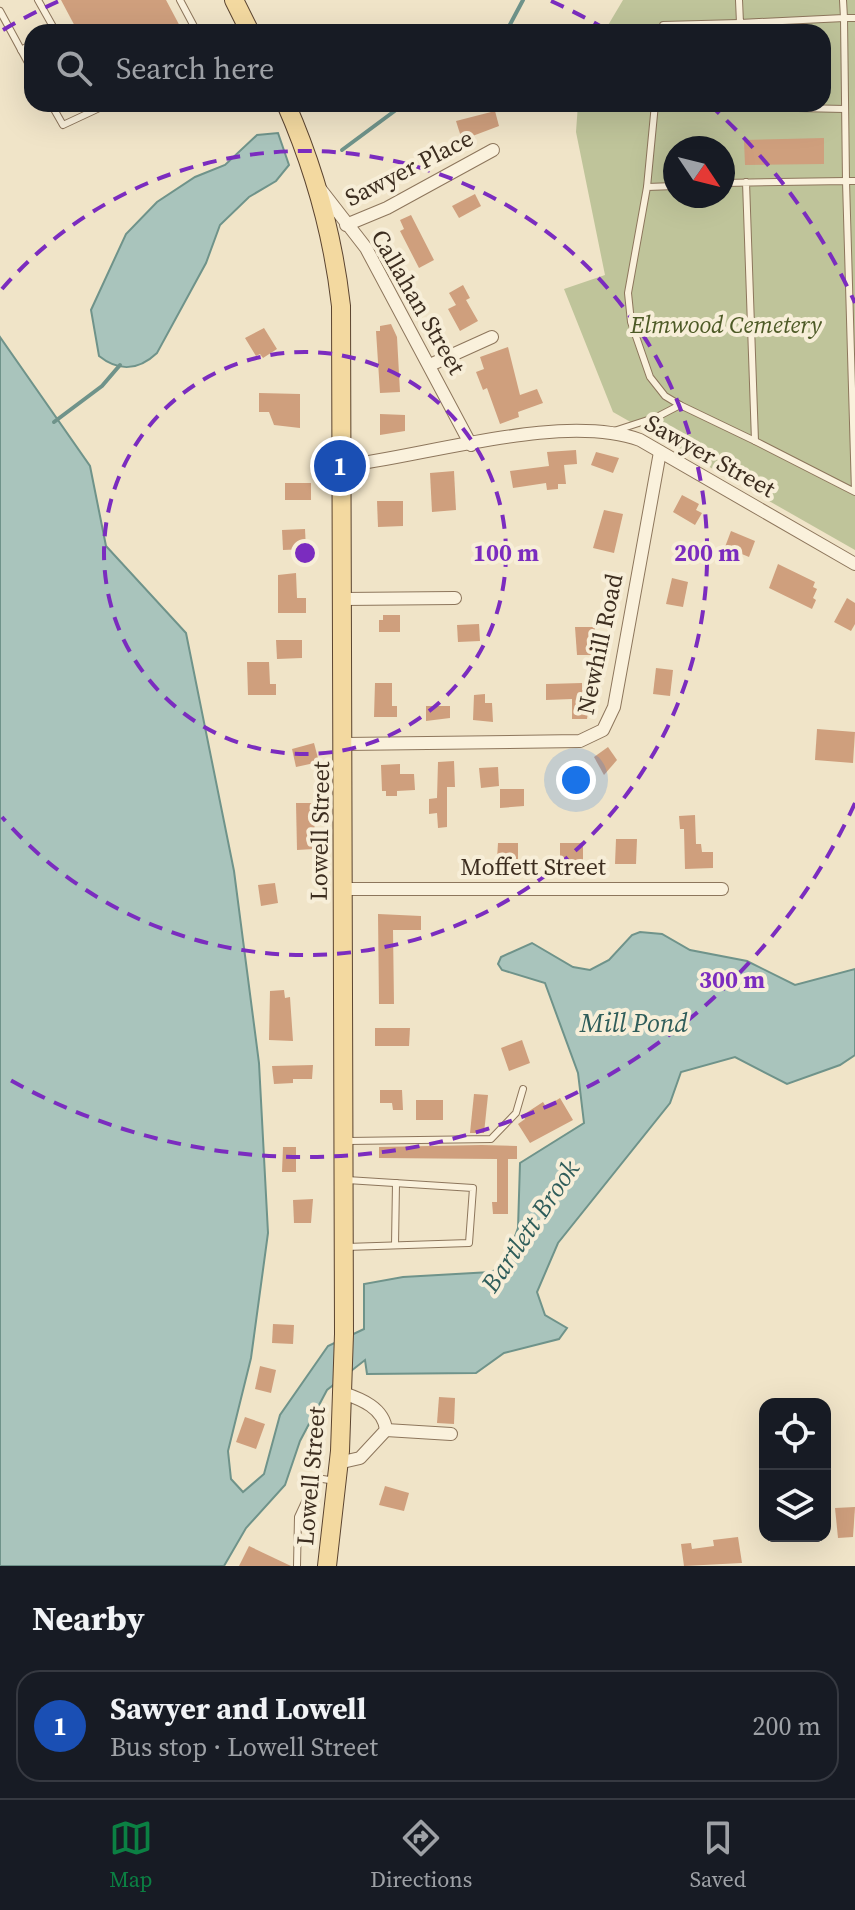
<!DOCTYPE html>
<meta charset="utf-8">
<style>
:root{--surface:#171b24;--page:#20242c;--text:#f1f3f6;--muted:#9ea1a6;--line:#363941;--accent:#0b8043}
body{margin:0;font-family:"Source Serif 4",serif;background:var(--page);color:var(--text)}
.controls{position:absolute;right:24px;bottom:24px;display:grid;overflow:hidden;border-radius:16px;box-shadow:0 8px 32px #0002}
.controls button{width:72px;height:72px;display:grid;place-items:center;padding:0;border:0;border-bottom:2px solid var(--line);background:var(--surface);color:var(--text);font:40px sans-serif}
.compass{position:absolute;left:663px;top:136px;width:72px;height:72px;border-radius:50%;background:var(--surface);box-shadow:0 8px 32px #0002;rotate:125deg}
.you{position:absolute;left:576px;top:780px;width:28px;height:28px;margin:-20px;border:6px solid #fff;border-radius:50%;background:#1a73e8;box-shadow:0 0 0 12px #1a73e833}
.badge{display:grid;place-items:center;width:52px;height:52px;border-radius:50%;background:var(--accent);color:#fff;font-size:26px;font-weight:700}
.pin{position:absolute;translate:-50% -50%;border:4px solid #fff;box-shadow:0 2px 8px #0006}
.list{margin:0;padding:0;list-style:none}
h2{display:flex;justify-content:space-between;align-items:center;height:104px;margin:0;padding:0 32px;font-size:34px}
h2 small{font-size:26px;font-weight:400;color:var(--muted)}
.list li{display:grid;grid-template-columns:52px 1fr auto;gap:24px;align-items:center;box-sizing:border-box;height:112px;margin:0 16px 16px;padding:0 16px;border:2px solid var(--line);border-radius:24px}
.list b{display:block;font-size:30px;white-space:nowrap}
.list p{margin:0;font-size:26px;white-space:nowrap;color:var(--muted)}
.list em{font-size:26px;font-style:normal;color:var(--muted)}
.icon{flex:none;width:44px;height:44px;fill:none;stroke:currentColor;stroke-width:2;stroke-linecap:round;stroke-linejoin:round}
.map{position:relative;flex:none;width:855px;height:1566px;overflow:hidden}
.search{position:absolute;background:var(--surface);box-shadow:0 8px 32px #0002;left:24px;right:24px;top:24px;height:88px;display:flex;align-items:center;gap:20px;box-sizing:border-box;padding:0 28px;border-radius:24px;color:var(--muted);font-size:30px}
.sheet{height:232px;background:var(--surface)}
nav{display:flex;justify-content:space-around;align-items:center;box-sizing:border-box;height:112px;border-top:2px solid var(--line);background:var(--surface);font-size:22px;color:var(--muted)}
nav a{display:grid;justify-items:center;gap:4px}
nav .on{color:var(--accent)}
.map>svg:first-child{display:block}
.cemetery{fill:#bfc49a;fill-rule:evenodd}
.water{fill:#a9c4bc;stroke:#6f938a;stroke-width:2}
.lines{fill:none;stroke-linecap:round;stroke-linejoin:round}
.stream{stroke:#6f938a;stroke-width:4}
.building{fill:#cf9f7d}
.service-casing{stroke:#8d765c;stroke-width:8}
.minor-casing{stroke:#8d765c;stroke-width:14}
.primary-casing{stroke:#5b4430;stroke-width:20}
.service{stroke:#faf1dc;stroke-width:6}
.minor{stroke:#faf1dc;stroke-width:12}
.primary{stroke:#f3d9a0;stroke-width:18}
.ring{fill:none;stroke:#7b2cbf;stroke-width:4;stroke-dasharray:14 10}
.labels{text-anchor:middle;stroke-width:8;stroke-linejoin:round;paint-order:stroke}
.street-label{font-size:24px;fill:#3d2e20;stroke:#f7eed8}
.park-label{font-size:24px;font-style:italic;fill:#4d5a26;stroke:#f7eed8}
.water-label{font-size:26px;font-style:italic;fill:#2f5d5a;stroke:#f7eed8}
.centre{fill:#7b2cbf;stroke:#f7eed8;stroke-width:4}
.ring-label{font-size:24px;text-anchor:middle;font-weight:bold;fill:#7b2cbf;stroke:#f7eed8;stroke-width:8;stroke-linejoin:round;paint-order:stroke}
</style>
<div class="map">
<svg width="855" height="1566" viewBox="0 0 855 1566">
<rect width="100%" height="100%" fill="#f0e4c8"/>
<path class="cemetery" d="M623,0H855V550L613,412L564,289L605,275L576,132L578,104H823V32H604ZM675,148H723V196H675Z"/>
<g class="water">
<path d="M278,133L289,165L276,181L249,197L220,225L206,263L157,353C139,370 119,372 99,356L91,310L126,234L157,202L195,177L225,165L257,135Z"/>
<path d="M0,337L90,466L106,546L186,633L234,871L259,1063L268,1233L251,1358L228,1451L231,1479L243,1492L264,1474L280,1415L328,1346L364,1329V1284L403,1277L491,1272L504,1266L518,1228L520,1163L584,1123L578,1073L545,983L502,970L498,964L501,957L532,943L573,967L590,970L609,960L632,935L640,932L662,934L690,950L747,961L795,985L855,969V1055L840,1065L787,1084L735,1057L681,1072L670,1103L558,1243L537,1292L545,1315L567,1328L559,1339L504,1353L476,1373L367,1374L365,1360L327,1390L300,1441L285,1485L246,1528L224,1566H0Z"/>
</g>
<g class="lines">
<g class="stream">
<path d="M506,32L523,0"/>
<path d="M342,150L404,104"/>
<path d="M54,422L102,386L120,365"/>
</g>
</g>
<g class="building">
<path d="M61,0H166L183,32H78Z"/>
<path d="M495,111L499,126L462,140L456,121Z"/>
<path d="M824,138V164L745,165L744,140Z"/>
<path d="M475,194L481,206L459,218L452,206Z"/>
<path d="M411,215L434,260L419,268L400,231L404,229L400,220Z"/>
<path d="M463,285L470,298L466,300L478,321L460,331L448,309L456,305L449,293Z"/>
<path d="M391,324L397,337L400,392L380,393L376,331H380V326Z"/>
<path d="M264,328L277,349L263,358L260,354L256,356L245,338Z"/>
<path d="M508,347L520,395L537,389L543,403L518,412L519,417L500,424L487,388L483,390L476,372L484,369L480,357Z"/>
<path d="M259,393L300,394V428L274,425L269,412H259Z"/>
<path d="M380,414L405,415V431L380,435Z"/>
<path d="M576,450L577,464L564,465L566,484H558V489L547,490L546,483L513,488L510,471L549,466L547,452Z"/>
<path d="M596,452L619,458L613,473L591,465Z"/>
<path d="M454,471L456,510L432,512L430,473Z"/>
<rect x="285" y="483" width="26" height="17"/>
<path d="M682,495L699,504L696,510L702,513L695,525L673,512Z"/>
<path d="M377,501H403V526L378,527Z"/>
<path d="M604,510L623,514L614,553L593,548Z"/>
<path d="M305,529L306,549L283,550L282,530Z"/>
<path d="M731,531L755,541L749,557L725,547Z"/>
<path d="M778,564L815,582L813,587L817,589L813,598L816,600L812,609L769,588Z"/>
<path d="M296,573L297,598H306V613H278V575Z"/>
<path d="M672,578L688,582L683,607L666,604Z"/>
<path d="M847,598L855,603V624L851,631L834,622Z"/>
<path d="M383,615H400V632H379V620H383Z"/>
<path d="M479,624L480,641L458,642L457,625Z"/>
<path d="M575,627H595V655H577Z"/>
<path d="M276,640H302V658L277,659Z"/>
<path d="M247,662H269L270,684H276V695H248Z"/>
<path d="M656,668L673,670L670,696L653,694Z"/>
<path d="M375,683H392V706H397V717H374Z"/>
<path d="M582,683V690H588L590,698L587,719H572V699L546,700V684Z"/>
<path d="M485,694V703H492L493,722L473,720L474,695Z"/>
<path d="M426,706H450V718L426,721Z"/>
<path d="M817,729L855,732L853,763L815,760Z"/>
<path d="M314,743L319,762L296,767L292,749Z"/>
<path d="M608,747L617,760L604,775L594,757Z"/>
<path d="M454,761L455,787H447V827L438,828L437,813L429,814V799L437,798L438,762Z"/>
<path d="M400,764V774H414L415,790L397,791V796H386V791H382L381,765Z"/>
<path d="M498,767L499,786L481,788L479,768Z"/>
<path d="M500,789H524V806L500,808Z"/>
<path d="M296,803H315L314,849L297,850Z"/>
<path d="M695,815L696,844H701L702,852H713V868L685,869L684,829H680L679,816Z"/>
<path d="M616,839H637L636,864H615Z"/>
<path d="M498,843H518V863L497,859Z"/>
<rect x="560" y="843" width="23" height="21"/>
<path d="M275,883L278,903L261,906L258,885Z"/>
<path d="M378,914L421,916V930H393L394,1004H379Z"/>
<path d="M284,990L285,998L290,997L293,1041L269,1040L270,991Z"/>
<path d="M375,1028H410L409,1046H375Z"/>
<path d="M522,1040L530,1063L509,1071L501,1048Z"/>
<path d="M313,1065L312,1079H293V1083L274,1084L272,1066Z"/>
<path d="M380,1090H402L403,1110H393L392,1103H380Z"/>
<path d="M474,1094L488,1095L484,1133H470Z"/>
<path d="M560,1098L573,1120L530,1143L518,1124L525,1119L523,1115L543,1102L546,1107Z"/>
<rect x="416" y="1100" width="27" height="20"/>
<path d="M482,1145L517,1146V1159H508V1214H493L492,1202H497V1159L379,1158V1147Z"/>
<path d="M283,1147H296V1172H282Z"/>
<path d="M313,1199L311,1223H294L293,1200Z"/>
<path d="M273,1324L294,1325L293,1344L272,1343Z"/>
<path d="M260,1366L276,1370L271,1393L255,1389Z"/>
<path d="M439,1397L455,1398L454,1424L437,1423Z"/>
<path d="M245,1417L265,1424L256,1449L236,1442Z"/>
<path d="M385,1486L409,1493L404,1511L379,1505Z"/>
<path d="M855,1507L853,1537L838,1538L835,1508Z"/>
<path d="M738,1537L742,1563L684,1566L681,1544L691,1543L692,1549L714,1546L713,1540Z"/>
<path d="M249,1546L291,1566H239Z"/>
</g>
<g class="lines">
<defs>
<g id="service">
<path d="M38,0L56,32"/>
<path d="M180,0L197,32"/>
<path d="M739,0L740,23L844,18L843,0"/>
<path d="M0,11L32,70"/>
<path d="M855,18H844L846,181H855"/>
<path d="M662,32L663,25L740,23"/>
<path d="M21,50L32,44"/>
<path d="M51,104L63,125L108,104"/>
<path d="M655,105L845,109"/>
<path d="M723,183L846,181L855,492L755,441L746,182"/>
<path d="M647,187L655,104"/>
<path d="M680,405L755,441"/>
<path d="M614,431L657,417L680,405L665,396L650,377L631,322L628,293L647,187L675,186"/>
<path d="M348,1141L491,1139L516,1113L523,1089"/>
<path d="M395,1245L396,1183"/>
<path d="M346,1247L469,1243L473,1188L347,1180"/>
<path d="M297,1566L298,1517L316,1478L336,1481"/>
</g>
<g id="minor">
<path d="M321,190L366,248L471,445"/>
<path d="M346,225L387,208L493,150"/>
<path d="M430,365L492,337"/>
<path d="M342,466C427,456 562,412 640,440L855,564"/>
<path d="M343,599L455,598"/>
<path d="M345,744L580,741L603,730L614,707L660,452"/>
<path d="M343,889H722"/>
<path d="M386,1430L451,1434"/>
<path d="M338,1463L360,1458L386,1430C384,1408 361,1399 343,1393"/>
</g>
<g id="primary">
<path d="M234,0L250,32"/>
<path d="M286,104C315,170 333,235 341,306L344,1334L340,1451L327,1566"/>
</g>
</defs>
<use href="#service" class="service-casing"/>
<use href="#minor" class="minor-casing"/>
<use href="#primary" class="primary-casing"/>
<use href="#service" class="service"/>
<use href="#minor" class="minor"/>
<use href="#primary" class="primary"/>
</g>
<g class="ring">
<circle cx="305" cy="553" r="201"/>
<path d="M2 289A402 402 0 1 1 2 817"/>
<path d="M855 803A604 604 0 0 1 3 1076M3 30A604 604 0 0 1 59 1M551 1A604 604 0 0 1 607 30M709 104A604 604 0 0 1 855 303"/>
</g>
<g class="labels">
<g class="street-label">
<text transform="translate(409 168) rotate(-27)" y="8">Sawyer Place</text>
<text transform="translate(418 302) rotate(60)" y="8">Callahan Street</text>
<text transform="translate(710 456) rotate(29)" y="8">Sawyer Street</text>
<text transform="translate(600 644) rotate(-78)" y="8">Newhill Road</text>
<text transform="translate(320 831) rotate(-89)" y="8">Lowell Street</text>
<text x="533" y="875">Moffett Street</text>
<text transform="translate(311 1476) rotate(-85)" y="8">Lowell Street</text>
</g>
<g class="park-label">
<text x="726" y="333">Elmwood Cemetery</text>
</g>
<g class="water-label">
<text x="634" y="1032">Mill Pond</text>
<text transform="translate(530 1226) rotate(-56)" y="9">Bartlett Brook</text>
</g>
</g>
<circle cx="305" cy="553" r="12" class="centre"/>
<g class="ring-label">
<text x="506" y="561">100 m</text>
<text x="707" y="561">200 m</text>
<text x="732" y="988">300 m</text>
</g>
</svg>
<div class="controls">
<button><svg class="icon" aria-label="locate" viewBox="0 0 24 24"><circle cx="12" cy="12" r="6"/><path d="M12 2v4M12 18v4M2 12h4M18 12h4"/></svg></button>
<button><svg class="icon" aria-label="layers" viewBox="0 0 24 24"><path d="M12 4l9 5-9 5-9-5zM3 14l9 5 9-5"/></svg></button>
</div>
<svg class="compass" viewBox="-18 -18 36 36"><path d="M0-13l5 13h-10z" fill="#e53935"/><path d="M0 13l5-13h-10z" fill="#9ea1a6"/></svg>
<div class="you"></div>
<div class="pin badge" style="left:340px;top:466px;background:#1a4fb4">1</div>
<div class="search"><svg class="icon" aria-label="search" viewBox="0 0 24 24"><circle cx="10" cy="10" r="6"/><path d="M15 15l6 6"/></svg>Search here</div>
</div>
<section class="sheet">
<h2>Nearby<small></small></h2>
<ul class="list">
<li><span class="badge" style="background:#1a4fb4">1</span><div><b>Sawyer and Lowell</b><p>Bus stop · Lowell Street</p></div><em>200 m</em></li>
</ul>
</section>
<nav>
<a class="on"><svg class="icon" aria-label="map" viewBox="0 0 24 24"><path d="M3 6l6-2 6 2 6-2v14l-6 2-6-2-6 2zM9 4v14M15 6v14"/></svg>Map</a>
<a><svg class="icon" aria-label="directions" viewBox="0 0 24 24"><path d="M12 3l9 9-9 9-9-9zM9 14v-3h6M13 9l2 2-2 2"/></svg>Directions</a>
<a><svg class="icon" aria-label="saved" viewBox="0 0 24 24"><path d="M7 4h10v16l-5-4-5 4z"/></svg>Saved</a>
</nav>
